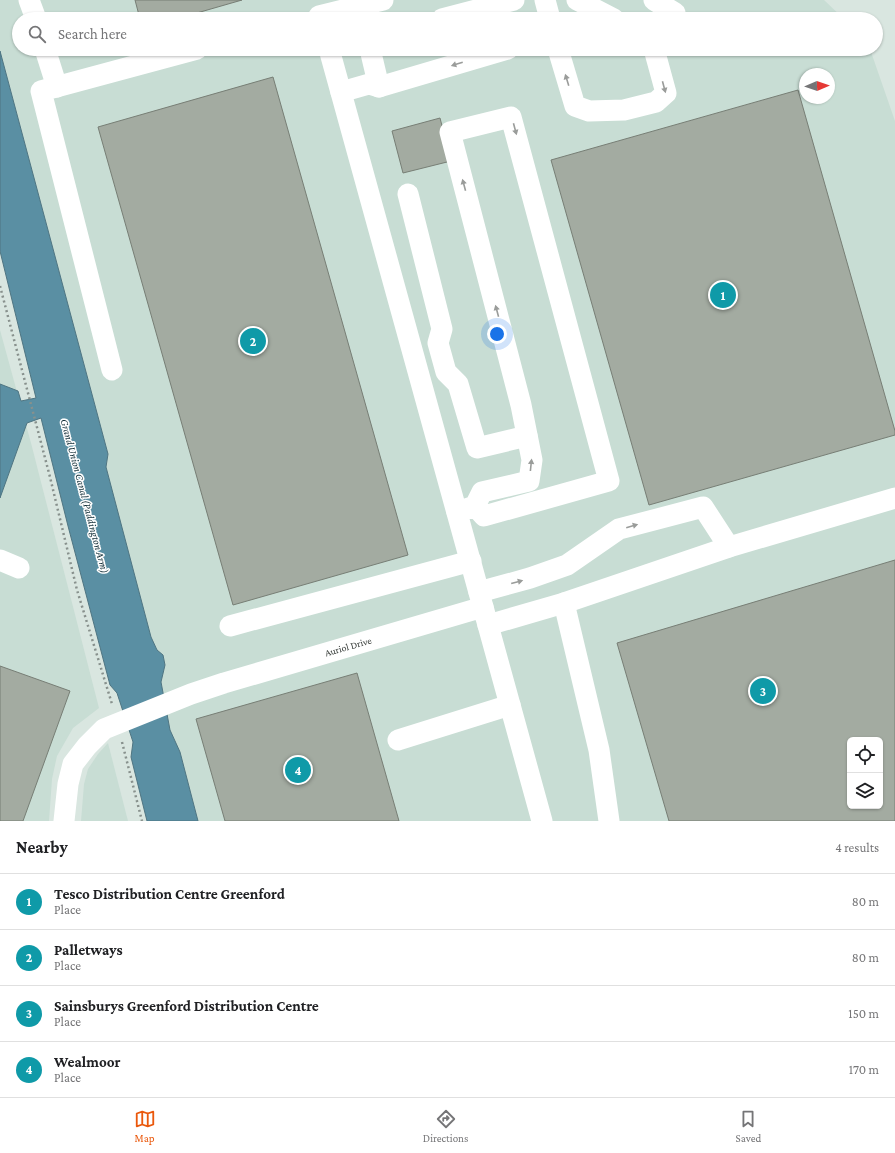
<!DOCTYPE html>
<style>
:root{--surface:#fff;--page:#f6f6f6;--text:#202124;--muted:#757577;--line:#e0e0e0;--accent:#ea580c}
body{margin:0;font-family:"Crimson Pro",serif;background:var(--page);color:var(--text)}
.controls{position:absolute;right:12px;bottom:12px;display:grid;overflow:hidden;border-radius:6px;box-shadow:0 1px 3px #0004}
.controls button{width:36px;height:36px;display:grid;place-items:center;padding:0;border:0;border-bottom:1px solid var(--line);background:var(--surface);color:var(--text);font:20px sans-serif}
.compass{position:absolute;left:799px;top:68px;width:36px;height:36px;border-radius:50%;background:var(--surface);box-shadow:0 1px 3px #0004;rotate:88deg}
.you{position:absolute;left:497px;top:334px;width:14px;height:14px;margin:-10px;border:3px solid #fff;border-radius:50%;background:#1a73e8;box-shadow:0 0 0 6px #1a73e833}
.badge{display:grid;place-items:center;width:26px;height:26px;border-radius:50%;background:var(--accent);color:#fff;font-size:13px;font-weight:700}
.pin{position:absolute;translate:-50% -50%;border:2px solid #fff;box-shadow:0 1px 4px #0006}
.list{margin:0;padding:0;list-style:none}
h2{display:flex;justify-content:space-between;align-items:center;height:52px;margin:0;padding:0 16px;font-size:17px}
h2 small{font-size:13px;font-weight:400;color:var(--muted)}
.list li{display:grid;grid-template-columns:26px 1fr auto;gap:12px;align-items:center;box-sizing:border-box;height:56px;padding:0 16px;border-top:1px solid var(--line)}
.list b{display:block;font-size:15px;white-space:nowrap}
.list p{margin:0;font-size:13px;white-space:nowrap;color:var(--muted)}
.list em{font-size:13px;font-style:normal;color:var(--muted)}
.icon{flex:none;width:22px;height:22px;fill:none;stroke:currentColor;stroke-width:2;stroke-linecap:round;stroke-linejoin:round}
.map{position:relative;flex:none;width:895px;height:821px;overflow:hidden}
.search{position:absolute;background:var(--surface);box-shadow:0 1px 3px #0004;left:12px;right:12px;top:12px;height:44px;display:flex;align-items:center;gap:10px;box-sizing:border-box;padding:0 14px;border-radius:22px;color:var(--muted);font-size:15px}
.sheet{height:276px;background:var(--surface)}
nav{display:flex;justify-content:space-around;align-items:center;box-sizing:border-box;height:56px;border-top:1px solid var(--line);background:var(--surface);font-size:11px;color:var(--muted)}
nav a{display:grid;justify-items:center;gap:2px}
nav .on{color:var(--accent)}
.map>svg:first-child{display:block}
.built{fill:#c8ddd4;fill-rule:evenodd}
.water{fill:#5a8fa3;stroke:#4f7582}
.building{fill:#a3aba1;stroke:#777e75;fill-rule:evenodd}
.lines{fill:none;stroke-linecap:round;stroke-linejoin:round}
.path{stroke:#88918d;stroke-width:2.5;stroke-dasharray:2 3;stroke-linecap:butt}
.minor{stroke:#fff;stroke-width:21}
.oneway{fill:#9a9c9a}
.labels{text-anchor:middle;stroke-width:3;stroke-linejoin:round;paint-order:stroke}
.street-label{font-size:10px;fill:#343936;stroke:#fff}
.water-label{font-size:11px;font-style:italic;fill:#132f38;stroke:#fff}
</style>
<div class="map">
<svg width="895" height="821" viewBox="0 0 895 821">
<rect width="100%" height="100%" fill="#d9e6e0"/>
<g class="built">
<path d="M0,0H824L844,19H19V49H870L895,121V821H198L180,752L170,730L161,682L165,665L163,655L157,650L151,637L132,570L106,467L108,454L0,51ZM805,74H829V98H805ZM850,740H880V806H850Z"/>
<path d="M0,330L31,443L99,708L73,728L57,756L52,779L49,821H0Z"/>
<path d="M108,743L128,821H81L84,784L88,769L98,754Z"/>
</g>
<path class="water" d="M0,51L108,454L106,467L151,637L157,650L163,655L165,665L161,682L170,730L180,752L198,821H147L131,757L133,742L117,693L110,685L68,526L41,418L27,423L0,498V384L18,391L21,401L36,398L0,251Z"/>
<g class="building">
<path d="M135,0H242L176,19H140Z"/>
<path d="M273,77L408,555L233,605L98,127Z"/>
<path d="M798,90L895,431V435L649,505L551,160Z"/>
<path d="M440,118L451,161L403,173L392,131Z"/>
<path d="M895,560V821H669L617,643ZM850,740H880V806H850Z"/>
<path d="M0,666L70,691L23,821H0Z"/>
<path d="M357,673L399,821H225L196,719Z"/>
</g>
<g class="lines">
<g class="path">
<path d="M0,286L50,477L77,590L112,704"/>
<path d="M122,742L142,821"/>
</g>
<g class="minor">
<path d="M29,0L36,19"/>
<path d="M545,0L550,19"/>
<path d="M577,0L614,19"/>
<path d="M654,0L675,13"/>
<path d="M320,19L319,16L383,0"/>
<path d="M442,19L514,0"/>
<path d="M45,49L57,87"/>
<path d="M329,49L483,607"/>
<path d="M370,49L379,87"/>
<path d="M558,49L575,106L589,111L624,110L656,102L666,93L654,49"/>
<path d="M341,92L369,84L379,87L508,49"/>
<path d="M408,194L442,329L438,343L446,372L458,384L477,448L527,436"/>
<path d="M112,370L41,91L197,49"/>
<path d="M457,512L475,506L482,492L529,481L532,460L521,405L450,132L511,117L609,481L484,516L475,506"/>
<path d="M0,560L19,568"/>
<path d="M479,592L530,578L567,565L619,529L703,507L729,547"/>
<path d="M564,603L599,750L609,821"/>
<path d="M488,625L564,603L729,547L895,498"/>
<path d="M230,626L471,561"/>
<path d="M398,740L510,705"/>
<path d="M64,821L68,784L73,764L87,746L104,729L191,694L224,683L483,607L542,821"/>
</g>
</g>
<defs><path id="oneway-solid" d="M-6-.8H1V-3.2L6.5 0L1 3.2V.8H-6Z"/></defs>
<g class="oneway">
<use href="#oneway-solid" transform="translate(457 64) rotate(163)"/>
<use href="#oneway-solid" transform="translate(567 80) rotate(-107)"/>
<use href="#oneway-solid" transform="translate(664 87) rotate(75)"/>
<use href="#oneway-solid" transform="translate(515 129) rotate(75)"/>
<use href="#oneway-solid" transform="translate(464 185) rotate(-105)"/>
<use href="#oneway-solid" transform="translate(497 311) rotate(-105)"/>
<use href="#oneway-solid" transform="translate(531 465) rotate(-84)"/>
<use href="#oneway-solid" transform="translate(632 526) rotate(-16)"/>
<use href="#oneway-solid" transform="translate(517 582) rotate(-15)"/>
</g>
<g class="labels">
<g class="street-label">
<text transform="translate(348 646) rotate(-16)" y="4">Auriol Drive</text>
</g>
<g class="water-label">
<text transform="translate(85 496) rotate(75)" y="4">Grand Union Canal (Paddington Arm)</text>
</g>
</g>
</svg>
<div class="controls">
<button><svg class="icon" aria-label="locate" viewBox="0 0 24 24"><circle cx="12" cy="12" r="6"/><path d="M12 2v4M12 18v4M2 12h4M18 12h4"/></svg></button>
<button><svg class="icon" aria-label="layers" viewBox="0 0 24 24"><path d="M12 4l9 5-9 5-9-5zM3 14l9 5 9-5"/></svg></button>
</div>
<svg class="compass" viewBox="-18 -18 36 36"><path d="M0-13l5 13h-10z" fill="#e53935"/><path d="M0 13l5-13h-10z" fill="#757577"/></svg>
<div class="you"></div>
<div class="pin badge" style="left:723px;top:295px;background:#0f9aa8">1</div>
<div class="pin badge" style="left:253px;top:341px;background:#0f9aa8">2</div>
<div class="pin badge" style="left:763px;top:691px;background:#0f9aa8">3</div>
<div class="pin badge" style="left:298px;top:770px;background:#0f9aa8">4</div>
<div class="search"><svg class="icon" aria-label="search" viewBox="0 0 24 24"><circle cx="10" cy="10" r="6"/><path d="M15 15l6 6"/></svg>Search here</div>
</div>
<section class="sheet">
<h2>Nearby<small>4 results</small></h2>
<ul class="list">
<li><span class="badge" style="background:#0f9aa8">1</span><div><b>Tesco Distribution Centre Greenford</b><p>Place</p></div><em>80 m</em></li>
<li><span class="badge" style="background:#0f9aa8">2</span><div><b>Palletways</b><p>Place</p></div><em>80 m</em></li>
<li><span class="badge" style="background:#0f9aa8">3</span><div><b>Sainsburys Greenford Distribution Centre</b><p>Place</p></div><em>150 m</em></li>
<li><span class="badge" style="background:#0f9aa8">4</span><div><b>Wealmoor</b><p>Place</p></div><em>170 m</em></li>
</ul>
</section>
<nav>
<a class="on"><svg class="icon" aria-label="map" viewBox="0 0 24 24"><path d="M3 6l6-2 6 2 6-2v14l-6 2-6-2-6 2zM9 4v14M15 6v14"/></svg>Map</a>
<a><svg class="icon" aria-label="directions" viewBox="0 0 24 24"><path d="M12 3l9 9-9 9-9-9zM9 14v-3h6M13 9l2 2-2 2"/></svg>Directions</a>
<a><svg class="icon" aria-label="saved" viewBox="0 0 24 24"><path d="M7 4h10v16l-5-4-5 4z"/></svg>Saved</a>
</nav>
